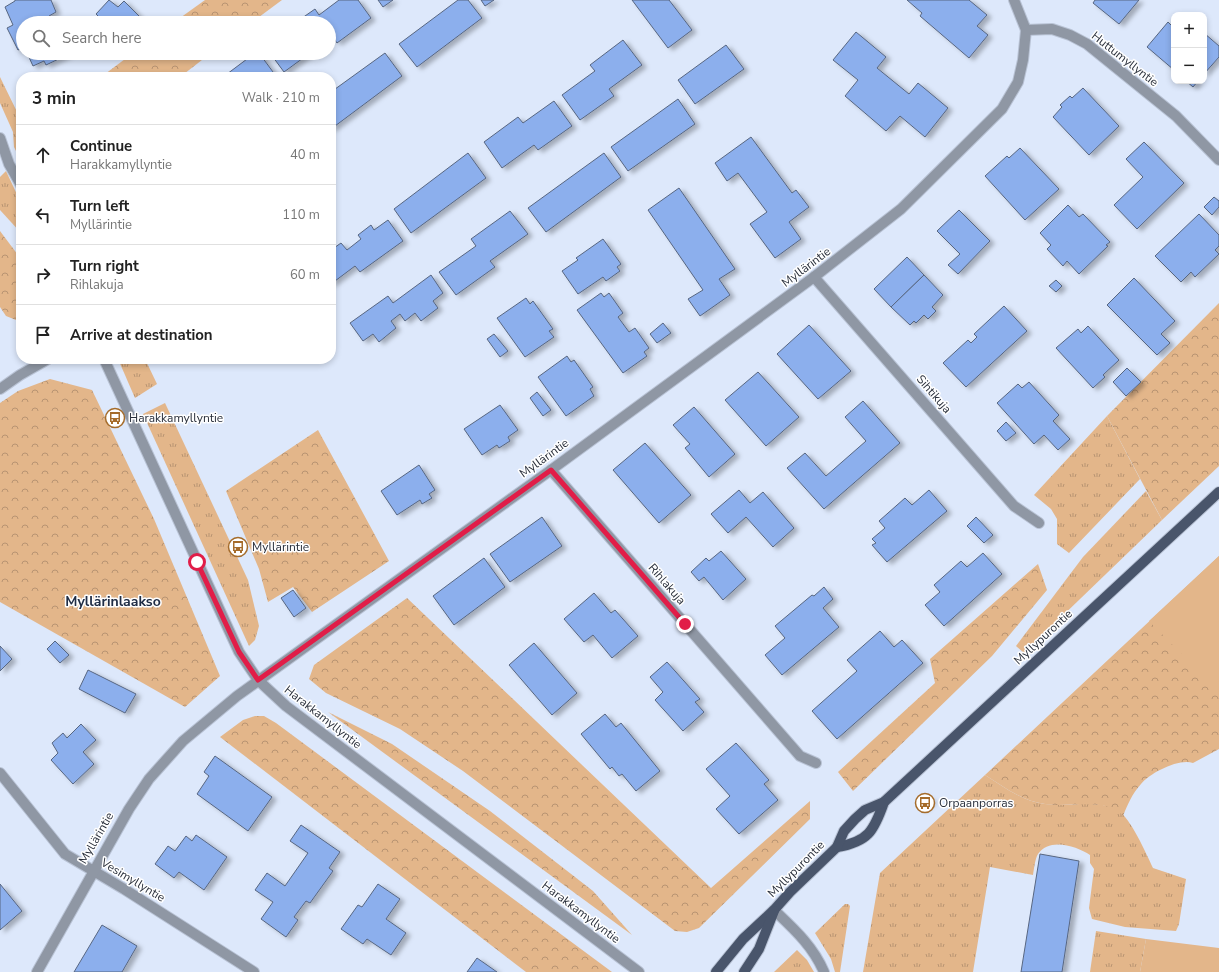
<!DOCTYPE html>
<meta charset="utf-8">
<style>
:root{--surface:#fff;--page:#f6f6f6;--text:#222;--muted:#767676;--line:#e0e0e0}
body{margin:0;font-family:"Nunito Sans",sans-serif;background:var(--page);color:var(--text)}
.controls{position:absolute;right:12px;top:12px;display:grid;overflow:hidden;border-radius:8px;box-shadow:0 2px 6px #0003}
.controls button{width:36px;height:36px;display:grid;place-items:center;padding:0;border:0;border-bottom:1px solid var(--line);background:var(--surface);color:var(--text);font:20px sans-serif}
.stop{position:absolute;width:12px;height:12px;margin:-9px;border:3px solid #e11d48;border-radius:50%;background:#fff}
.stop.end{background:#e11d48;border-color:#fff;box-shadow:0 1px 4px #0008}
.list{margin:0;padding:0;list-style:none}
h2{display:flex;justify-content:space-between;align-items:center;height:52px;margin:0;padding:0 16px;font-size:17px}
h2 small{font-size:13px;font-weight:400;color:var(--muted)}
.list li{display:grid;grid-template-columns:26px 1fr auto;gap:12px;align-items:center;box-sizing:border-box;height:60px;padding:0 16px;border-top:1px solid var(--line)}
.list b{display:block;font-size:15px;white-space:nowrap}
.list p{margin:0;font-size:13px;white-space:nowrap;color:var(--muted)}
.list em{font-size:13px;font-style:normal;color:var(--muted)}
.icon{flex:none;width:22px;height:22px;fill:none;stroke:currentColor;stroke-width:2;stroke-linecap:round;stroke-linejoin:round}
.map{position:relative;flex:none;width:1219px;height:972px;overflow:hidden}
.search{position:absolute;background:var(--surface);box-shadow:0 2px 6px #0003;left:16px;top:16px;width:320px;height:44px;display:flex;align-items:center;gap:10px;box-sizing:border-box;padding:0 14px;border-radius:22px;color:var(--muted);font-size:15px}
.panel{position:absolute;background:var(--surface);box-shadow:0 2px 6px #0003;left:16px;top:72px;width:320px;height:292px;border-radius:16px}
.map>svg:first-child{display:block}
.grass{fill:url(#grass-tufts)}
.forest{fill:url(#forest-crowns)}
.green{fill:#e3b68a}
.building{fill:#8cafed;stroke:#576681;filter:url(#shadow)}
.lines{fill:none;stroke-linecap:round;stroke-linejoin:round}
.minor-casing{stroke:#b9c3d5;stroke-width:12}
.major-casing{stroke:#b9c3d5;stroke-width:12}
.minor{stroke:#8f97a4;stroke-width:10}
.major{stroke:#49556b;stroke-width:10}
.route{stroke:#e11d48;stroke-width:5}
.labels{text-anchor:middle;stroke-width:3;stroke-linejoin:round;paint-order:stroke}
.street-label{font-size:12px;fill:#292f3b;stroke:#fff}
.poi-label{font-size:12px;fill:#292f3b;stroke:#fff;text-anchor:start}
.quarter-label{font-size:14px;font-weight:bold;fill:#202d45;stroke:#fff}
</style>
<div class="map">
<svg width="1219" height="972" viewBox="0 0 1219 972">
<defs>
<pattern id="grass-tufts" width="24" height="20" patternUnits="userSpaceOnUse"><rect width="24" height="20" fill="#e3b68a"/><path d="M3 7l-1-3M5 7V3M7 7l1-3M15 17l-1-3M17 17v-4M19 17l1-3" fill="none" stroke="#b89472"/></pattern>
<pattern id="forest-crowns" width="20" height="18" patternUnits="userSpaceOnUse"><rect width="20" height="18" fill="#e3b68a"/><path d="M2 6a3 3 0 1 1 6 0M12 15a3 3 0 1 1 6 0" fill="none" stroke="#b89472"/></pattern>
<filter id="shadow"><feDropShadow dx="4.5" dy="2.5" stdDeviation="2" flood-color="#0004"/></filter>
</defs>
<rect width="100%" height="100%" fill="#dde8fb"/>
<g class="grass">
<path d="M0,77L21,120V151L17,153L14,147L13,132L0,103Z"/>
<path d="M6,171L21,203V233L0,210V177Z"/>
<path d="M118,359H145L157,384L135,398Z"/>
<path d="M165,403L248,580L259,626L255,640L249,646L143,414Z"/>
<path d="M1107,416L1140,479L1069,553L1057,544V519L1051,509L1034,495Z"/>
<path d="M1146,491L1162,520L1024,653L1016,646L1083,557Z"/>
<path d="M985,775C1004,787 1022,801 1045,804C1066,807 1100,799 1118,810C1131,819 1146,853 1153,868L1186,879L1179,924L1176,931L1125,927L1092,919L1089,908L1094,869L1090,863V855C1077,846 1049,837 1038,854C1035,859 1034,869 1033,875L990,867L973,972H863L880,873Z"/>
<path d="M845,904H848L850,906L840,972H835L831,959L815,933Z"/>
<path d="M1096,931L1146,939L1140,972H1090Z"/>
<path d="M797,950L807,960L814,972H774Z"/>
</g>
<g class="forest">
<path d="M205,0H282L251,23H173Z"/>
<path d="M133,53H211L180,77H101Z"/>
<path d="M0,231L21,259V322L6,316L0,307Z"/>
<path d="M1219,303V466L1162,520L1107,416Z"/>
<path d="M50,379L92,390L154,519L220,676L185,707L0,602V403L18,391Z"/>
<path d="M318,430L389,561L312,612L293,587L268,602L259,569L226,491Z"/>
<path d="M1219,556V749L1193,763C1179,758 1150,773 1141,784C1132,794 1128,804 1123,816C1109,797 1067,808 1045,804C1022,801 1004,787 985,775Z"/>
<path d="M1038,564L1047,590L992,656L853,791L838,772L935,683L930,659Z"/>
<path d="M407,598L711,888L810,801V819L699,928L687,932L675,931L463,771L400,729L326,693L309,679L314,665Z"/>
<path d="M328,712L392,744L490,811L593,891L632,935Z"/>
<path d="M255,716H264L276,723L612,972H526L220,737L243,720Z"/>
</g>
<g class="green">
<path d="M1219,556V692L1149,621Z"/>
<path d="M1146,939L1219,948V972H1140Z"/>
</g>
<g class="building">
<path d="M15,0H51L56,12L49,16L52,23H23V48L18,50L7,28L13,25L5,7L15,1Z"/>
<path d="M109,0L118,7L124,1L139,16L134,22L135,23H95L100,18L96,14Z"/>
<path d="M339,0H358L371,18L337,43L332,36L329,39V23H295L315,9L319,15Z"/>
<path d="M378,0H393L383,7Z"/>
<path d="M458,0H468L482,18L417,67L399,44Z"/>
<path d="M481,0H494L485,6Z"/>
<path d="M632,0H669L692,30L668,48Z"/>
<path d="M907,0H969L987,15L977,26L988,35L969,58L920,16L922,13Z"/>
<path d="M1095,0H1139L1119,24L1093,3Z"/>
<path d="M1168,22L1174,28V70L1147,47Z"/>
<path d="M856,32L886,57L877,68L909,94L918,83L948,108L925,137L900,116L886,131L845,96L858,80L833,60Z"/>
<path d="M1204,33L1219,46V57L1204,74Z"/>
<path d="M623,40L642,65L609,89L614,96L580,120L562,95L595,71L590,65Z"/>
<path d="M726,45L744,69L695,104L678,80Z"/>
<path d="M27,53H66L67,55L46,65L44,61L33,66Z"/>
<path d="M255,53H259L276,76L223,77Z"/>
<path d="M270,53H310L284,72Z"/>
<path d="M385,53L402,76L331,129V92Z"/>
<path d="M1186,81H1198L1193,87Z"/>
<path d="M1083,88L1119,126L1089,155L1053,117L1062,107L1060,105L1070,96L1072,98Z"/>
<path d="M678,99L695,124L628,171L611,147Z"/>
<path d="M554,101L572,126L538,150L534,145L502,168L484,142L518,117L523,123Z"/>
<path d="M751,137L792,193L796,190L809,207L789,222L801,239L775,258L750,224L767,212L738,173L727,181L715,163Z"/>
<path d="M1144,142L1184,183L1137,229L1114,205L1143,177L1126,159Z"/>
<path d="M1020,148L1059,189L1025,220L985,176L1007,156L1009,158Z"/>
<path d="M468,153L486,178L411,233L394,209Z"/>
<path d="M604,153L621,177L546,232L528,208Z"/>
<path d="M679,188L735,269L719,279L730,295L700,316L688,299L703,290L648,210Z"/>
<path d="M1214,197L1219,201V207L1212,215L1204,207Z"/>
<path d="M1068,205L1079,217L1083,214L1110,242L1106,245L1108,246L1079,274L1067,261L1063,266L1047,249L1051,245L1040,233Z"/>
<path d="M959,210L990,241L958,274L948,265L960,254L937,231Z"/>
<path d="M510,211L528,234L490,261L495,267L456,295L439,272L476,246L471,239Z"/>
<path d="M1199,214L1219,235V246L1215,250L1219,254L1195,277L1191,272L1181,282L1155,256Z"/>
<path d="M388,220L403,241L360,272L355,266L331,284V250L341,243L347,250L361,239L358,235L371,225L374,230Z"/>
<path d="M603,239L621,264L617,267L620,271L606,281L603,277L578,294L562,271L578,260L576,258Z"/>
<path d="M907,257L924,275L891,307L874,289Z"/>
<path d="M431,275L443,293L433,301L438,308L421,321L415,313L405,321L400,314L391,321L396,328L379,342L373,334L363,341L350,323L388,296L393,303Z"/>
<path d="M924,275L943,295L932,307L936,311L928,319L924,315L916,323L914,321L910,325L891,307Z"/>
<path d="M1134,278L1175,321L1161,334L1170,343L1157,355L1107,305Z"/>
<path d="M1056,280L1062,286L1056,292L1049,286Z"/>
<path d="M601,293L604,297L609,293L623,313L618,317L629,332L635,328L649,348L644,352L647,356L623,373L577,310Z"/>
<path d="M526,298L530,304L533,301L553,329L549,331L554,337L525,357L497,318Z"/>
<path d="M1004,306L1027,331L966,387L943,363L968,340L971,343L977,337L974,334Z"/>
<path d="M663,323L671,333L657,343L650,334Z"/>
<path d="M809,325L851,371L818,399L777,354Z"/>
<path d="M1088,326L1119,360L1103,375L1105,377L1093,388L1056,348L1078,329L1081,333Z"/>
<path d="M494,334L508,351L500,357L487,339Z"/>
<path d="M567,356L571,362L574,360L593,387L590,389L594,396L566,416L538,377Z"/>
<path d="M1127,368L1141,382L1126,396L1113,382Z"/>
<path d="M758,372L799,417L766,446L725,400Z"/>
<path d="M1029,382L1059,415L1053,421L1070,439L1058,450L1044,435L1034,444L997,403L1018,384L1022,388Z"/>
<path d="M537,392L551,410L543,416L530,398Z"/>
<path d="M863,401L900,443L824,509L787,468L805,453L826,476L866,441L845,417Z"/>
<path d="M500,405L518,430L508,437L510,441L499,448L497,445L482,455L464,429Z"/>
<path d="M694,407L735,454L709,477L685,448L690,444L673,425Z"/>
<path d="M1006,422L1016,433L1006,441L997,431Z"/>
<path d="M645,443L691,495L659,523L613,470Z"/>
<path d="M419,465L435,490L429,494L432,498L422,504L420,500L397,515L381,491Z"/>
<path d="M739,490L750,503L763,492L794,528L773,547L746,517L728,533L711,514Z"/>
<path d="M929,490L947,511L887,562L872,545L876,543L872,539L885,528L879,521L905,498L912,505Z"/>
<path d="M542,517L562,546L510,582L490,554Z"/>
<path d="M976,517L993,535L984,543L967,526Z"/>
<path d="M721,551L746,579L723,600L704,577L699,581L691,572L706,558L709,561Z"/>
<path d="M983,553L1002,574L944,626L925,605L940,592L934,585L961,561L967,567Z"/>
<path d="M484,558L505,587L454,625L433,596Z"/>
<path d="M824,587L833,599L823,608L839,627L782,675L765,655L785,638L775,626L812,595L814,596Z"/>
<path d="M293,590L306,608L294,617L281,598Z"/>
<path d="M594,593L611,613L615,610L638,636L612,658L593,635L584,642L564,619Z"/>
<path d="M880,631L894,647L902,640L923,663L837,739L812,711L857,671L847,660Z"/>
<path d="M55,641L69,655L60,663L47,649Z"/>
<path d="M534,643L577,693L552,715L509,665Z"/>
<path d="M0,646L12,659L0,671Z"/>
<path d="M667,662L700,699L695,702L704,712L683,731L655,700L663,692L650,677Z"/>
<path d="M88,670L136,694L125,713L79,689Z"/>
<path d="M605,714L616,727L621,723L660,771L636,791L622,774L619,776L612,767L610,769L581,734Z"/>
<path d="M81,724L96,740L83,752L94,764L73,784L51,760L58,753L52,743L63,733L67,738Z"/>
<path d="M736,743L769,780L764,784L778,800L739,834L716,809L730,796L706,769Z"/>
<path d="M215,756L272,797L248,831L197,794L209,776L204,772Z"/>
<path d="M928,797L932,800L922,809L919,806Z"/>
<path d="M301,825L340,852L329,868L333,871L310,903L306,901L294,917L298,920L286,937L261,919L273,902L255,890L267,873L285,886L308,853L290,841Z"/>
<path d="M196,835L227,857L204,890L179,872L174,878L155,864L168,846L175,851L186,836L192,841Z"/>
<path d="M1040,854L1079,861L1062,972H1021Z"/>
<path d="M0,884L22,911L0,930Z"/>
<path d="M378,884L400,899L386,919L406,933L391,955L367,939L363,944L341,929L358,905L362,907Z"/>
<path d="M102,925L137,946L122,972H74Z"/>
<path d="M477,958L497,972H467Z"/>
</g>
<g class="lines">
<defs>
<g id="minor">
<path d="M1014,0L1026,30L1052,29L1070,35L1087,44L1176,116L1219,160"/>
<path d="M0,138L9,164L21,185"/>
<path d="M814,277L1014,506L1039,523"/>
<path d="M104,359L239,652L258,680L286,706L639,972"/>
<path d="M0,389L20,375L48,359"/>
<path d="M551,470L800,756L816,763"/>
<path d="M0,773L65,854L124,889L254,972"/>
<path d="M774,910C794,929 813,946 824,972"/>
<path d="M37,972L129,809L149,779L183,741L237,696L551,470L814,277L901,209L1002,109L1018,82L1023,60L1026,30"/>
</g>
<g id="major">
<path d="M837,847C868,842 874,831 884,802"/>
<path d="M716,972L743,939L774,910L790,892L837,847L844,831L855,819L865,810L884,802L1219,492"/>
<path d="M744,972L759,949L774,911"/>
</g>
</defs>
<use href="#minor" class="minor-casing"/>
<use href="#major" class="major-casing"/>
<use href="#minor" class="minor"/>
<use href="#major" class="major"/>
</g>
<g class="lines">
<path class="route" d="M197,562L239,652L258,680L551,470L685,624"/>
</g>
<defs>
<symbol id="bus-ring" viewBox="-11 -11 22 22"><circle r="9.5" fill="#fff" stroke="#a56c2b" stroke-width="1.5"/><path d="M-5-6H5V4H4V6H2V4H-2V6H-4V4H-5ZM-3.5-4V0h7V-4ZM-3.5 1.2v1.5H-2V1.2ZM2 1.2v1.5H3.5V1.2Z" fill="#a56c2b"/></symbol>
</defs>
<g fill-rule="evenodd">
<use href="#bus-ring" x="104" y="407" width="22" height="22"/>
<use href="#bus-ring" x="227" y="536" width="22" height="22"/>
<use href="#bus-ring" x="914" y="792" width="22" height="22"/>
</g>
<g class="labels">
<g class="street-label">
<text transform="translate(1125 59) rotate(38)" y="4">Huttumyllyntie</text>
<text transform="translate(806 267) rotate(-37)" y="4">Myllärintie</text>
<text transform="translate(934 394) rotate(49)" y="4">Sihtikuja</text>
<text transform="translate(544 458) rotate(-36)" y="4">Myllärintie</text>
<text transform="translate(667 584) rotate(49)" y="4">Rihlakuja</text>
<text transform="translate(1043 637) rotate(-43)" y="4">Myllypurontie</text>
<text transform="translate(323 717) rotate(38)" y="4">Harakkamyllyntie</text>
<text transform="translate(96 838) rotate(-60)" y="4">Myllärintie</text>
<text transform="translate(796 869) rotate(-45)" y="4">Myllypurontie</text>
<text transform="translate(133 880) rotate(31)" y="4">Vesimyllyntie</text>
<text transform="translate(581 912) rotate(37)" y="4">Harakkamyllyntie</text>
</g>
<g class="poi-label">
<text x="129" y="422">Harakkamyllyntie</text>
<text x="252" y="551">Myllärintie</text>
<text x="939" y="807">Orpaanporras</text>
</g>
<g class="quarter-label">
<text x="113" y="606">Myllärinlaakso</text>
</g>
</g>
</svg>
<div class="controls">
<button>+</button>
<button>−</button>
</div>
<div class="stop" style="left:197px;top:562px"></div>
<div class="stop end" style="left:685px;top:624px"></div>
<div class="search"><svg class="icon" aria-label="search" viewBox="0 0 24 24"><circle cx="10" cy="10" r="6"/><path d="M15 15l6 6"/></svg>Search here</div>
<section class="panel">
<h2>3 min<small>Walk · 210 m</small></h2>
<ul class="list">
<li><svg class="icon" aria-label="ahead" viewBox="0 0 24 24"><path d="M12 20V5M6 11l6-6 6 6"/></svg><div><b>Continue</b><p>Harakkamyllyntie</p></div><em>40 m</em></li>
<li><svg class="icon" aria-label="left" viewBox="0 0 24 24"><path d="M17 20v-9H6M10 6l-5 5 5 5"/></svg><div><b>Turn left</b><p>Myllärintie</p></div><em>110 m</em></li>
<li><svg class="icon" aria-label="right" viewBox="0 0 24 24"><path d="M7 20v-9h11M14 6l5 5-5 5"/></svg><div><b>Turn right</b><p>Rihlakuja</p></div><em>60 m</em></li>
<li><svg class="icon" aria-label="arrive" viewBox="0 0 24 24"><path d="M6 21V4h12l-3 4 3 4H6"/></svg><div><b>Arrive at destination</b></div></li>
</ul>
</section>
</div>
